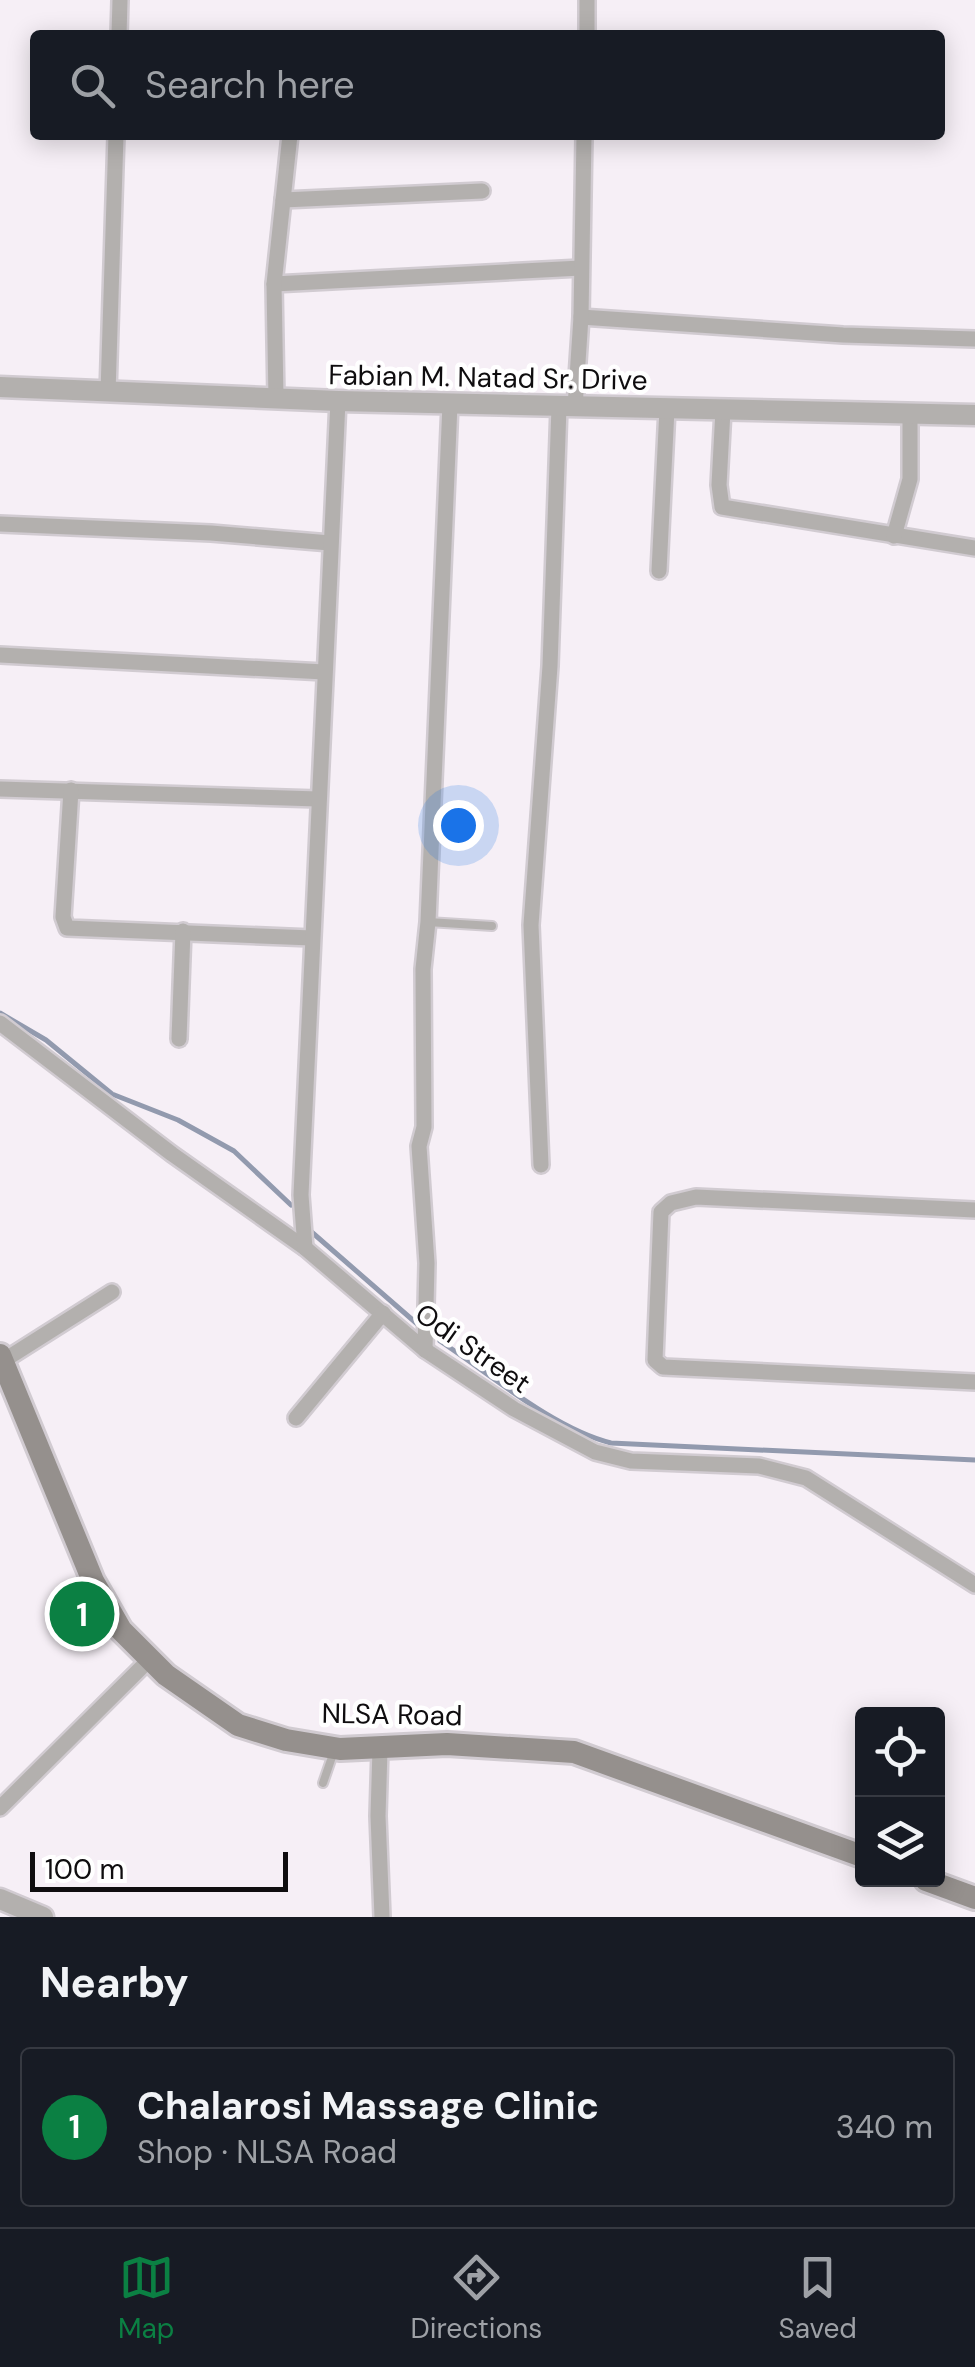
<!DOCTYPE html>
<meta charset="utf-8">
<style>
:root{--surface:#171b24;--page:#242831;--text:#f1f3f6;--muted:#9ea1a6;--line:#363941;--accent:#0b8043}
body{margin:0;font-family:"DM Sans",sans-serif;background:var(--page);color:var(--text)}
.controls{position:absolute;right:30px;bottom:30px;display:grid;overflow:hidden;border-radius:10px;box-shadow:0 5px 25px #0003}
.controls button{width:90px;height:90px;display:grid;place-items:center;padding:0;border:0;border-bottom:2px solid var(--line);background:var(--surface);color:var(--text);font:50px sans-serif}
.scale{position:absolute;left:30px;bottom:25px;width:258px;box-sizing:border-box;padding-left:10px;border:5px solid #0f0d0f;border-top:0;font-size:28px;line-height:35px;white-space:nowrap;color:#0f0d0f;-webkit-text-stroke:8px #fff;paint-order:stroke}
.you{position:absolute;left:458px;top:825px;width:35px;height:35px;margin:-25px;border:8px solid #fff;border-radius:50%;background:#1a73e8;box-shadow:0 0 0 15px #1a73e833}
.badge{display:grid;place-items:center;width:65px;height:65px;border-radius:50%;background:var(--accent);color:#fff;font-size:32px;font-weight:700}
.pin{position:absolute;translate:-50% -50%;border:5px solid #fff;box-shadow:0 2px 10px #0006}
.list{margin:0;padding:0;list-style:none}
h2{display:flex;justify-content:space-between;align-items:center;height:130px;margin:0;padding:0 40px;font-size:42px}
h2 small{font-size:32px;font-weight:400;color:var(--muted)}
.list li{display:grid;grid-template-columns:65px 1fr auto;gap:30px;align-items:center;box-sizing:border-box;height:160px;margin:0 20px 20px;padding:0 20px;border:2px solid var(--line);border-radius:10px}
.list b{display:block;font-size:38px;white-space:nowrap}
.list p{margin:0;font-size:32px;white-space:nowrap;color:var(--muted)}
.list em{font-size:32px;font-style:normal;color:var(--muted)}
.icon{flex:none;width:55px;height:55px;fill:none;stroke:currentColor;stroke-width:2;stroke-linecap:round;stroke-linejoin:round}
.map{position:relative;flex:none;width:975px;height:1917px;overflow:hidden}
.search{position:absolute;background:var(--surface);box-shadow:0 5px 25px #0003;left:30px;right:30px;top:30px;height:110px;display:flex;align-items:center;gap:25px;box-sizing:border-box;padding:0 35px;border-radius:10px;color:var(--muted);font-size:38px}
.sheet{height:310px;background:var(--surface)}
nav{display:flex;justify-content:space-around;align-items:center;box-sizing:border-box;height:140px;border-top:2px solid var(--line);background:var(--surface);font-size:28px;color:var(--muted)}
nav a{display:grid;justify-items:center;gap:5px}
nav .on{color:var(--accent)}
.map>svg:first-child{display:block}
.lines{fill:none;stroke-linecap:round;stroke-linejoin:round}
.stream{stroke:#929aae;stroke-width:5}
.service-casing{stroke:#d1cbd1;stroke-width:12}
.minor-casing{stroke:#d1cbd1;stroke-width:20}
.tertiary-casing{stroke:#d1cbd1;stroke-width:25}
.secondary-casing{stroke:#d1cbd1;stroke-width:28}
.service{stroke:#b3b0ae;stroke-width:8}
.minor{stroke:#b3b0ae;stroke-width:15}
.tertiary{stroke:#b3b0ae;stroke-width:20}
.secondary{stroke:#95908d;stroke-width:22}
.labels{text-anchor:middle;stroke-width:9;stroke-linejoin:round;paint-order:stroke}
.street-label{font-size:28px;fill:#0f0d0f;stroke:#fff}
</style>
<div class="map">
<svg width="975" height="1917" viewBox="0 0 975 1917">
<rect width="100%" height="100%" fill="#f6eff6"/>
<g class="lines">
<g class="stream">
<path d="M0,1013L46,1040L112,1094L178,1120L234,1151L291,1205"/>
<path d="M307,1228L423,1329"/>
<path d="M440,1341C490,1374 554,1429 611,1443L975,1460"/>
</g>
<defs>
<g id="service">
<path d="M428,922L492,926"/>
<path d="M323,1783L333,1754"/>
</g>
<g id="minor">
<path d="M587,0V35"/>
<path d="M119,35L120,0"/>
<path d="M283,200L482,191"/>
<path d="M274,284L581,268"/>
<path d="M581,317L843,335L975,339"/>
<path d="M108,393L116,135"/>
<path d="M276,399L274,284L290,135"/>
<path d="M575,407L581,317L584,135"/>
<path d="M723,410L719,485L722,507L975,548"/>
<path d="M0,524L211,533L330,543"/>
<path d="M894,536L910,479V414"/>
<path d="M659,571L667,409"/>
<path d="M0,655L324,672"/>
<path d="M0,789L318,799"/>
<path d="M71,790L63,917L67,928L312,938"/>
<path d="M0,1023L172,1154L305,1248L425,1350L514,1409L595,1452L631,1461L759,1466L806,1478L975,1585"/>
<path d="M179,1039L183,931"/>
<path d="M541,1165L531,925L550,666L559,407"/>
<path d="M975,1210L696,1197L671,1203L661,1212L655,1360L663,1367L975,1382"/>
<path d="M305,1248L301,1195L338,401"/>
<path d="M425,1350L427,1263L419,1146L424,1127L423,969L428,922L450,404"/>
<path d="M3,1361L112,1292"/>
<path d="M296,1418L383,1313"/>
<path d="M380,1749L378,1816L382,1917"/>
<path d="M0,1808L149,1660"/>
</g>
<g id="tertiary">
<path d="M0,387L338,401L975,415"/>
<path d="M0,1899L43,1917"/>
</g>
<g id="secondary">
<path d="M0,1355L93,1581L121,1630L166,1675L238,1725L286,1740L340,1749L447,1744L574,1752L862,1856"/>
<path d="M926,1880L975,1898"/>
</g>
</defs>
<use href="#service" class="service-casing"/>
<use href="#minor" class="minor-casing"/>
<use href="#tertiary" class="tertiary-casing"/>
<use href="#secondary" class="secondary-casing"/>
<use href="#service" class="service"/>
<use href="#minor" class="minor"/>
<use href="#tertiary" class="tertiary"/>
<use href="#secondary" class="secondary"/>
</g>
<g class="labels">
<g class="street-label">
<text transform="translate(488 377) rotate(1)" y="10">Fabian M. Natad Sr. Drive</text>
<text transform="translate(473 1348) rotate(35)" y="10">Odi Street</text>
<text transform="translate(392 1714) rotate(1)" y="10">NLSA Road</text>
</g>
</g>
</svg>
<div class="controls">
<button><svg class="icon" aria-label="locate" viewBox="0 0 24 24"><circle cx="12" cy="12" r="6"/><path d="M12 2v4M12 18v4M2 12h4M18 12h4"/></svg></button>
<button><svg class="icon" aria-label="layers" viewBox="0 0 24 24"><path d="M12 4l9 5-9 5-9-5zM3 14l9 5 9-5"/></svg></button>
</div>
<div class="scale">100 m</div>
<div class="you"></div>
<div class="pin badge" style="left:82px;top:1614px">1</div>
<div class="search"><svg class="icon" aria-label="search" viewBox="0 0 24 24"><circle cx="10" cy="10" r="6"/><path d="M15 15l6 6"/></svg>Search here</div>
</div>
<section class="sheet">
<h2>Nearby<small></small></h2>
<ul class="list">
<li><span class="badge">1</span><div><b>Chalarosi Massage Clinic</b><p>Shop · NLSA Road</p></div><em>340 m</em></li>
</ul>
</section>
<nav>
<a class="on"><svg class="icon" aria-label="map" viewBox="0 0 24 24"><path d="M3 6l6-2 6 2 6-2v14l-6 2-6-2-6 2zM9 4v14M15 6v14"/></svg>Map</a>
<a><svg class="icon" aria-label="directions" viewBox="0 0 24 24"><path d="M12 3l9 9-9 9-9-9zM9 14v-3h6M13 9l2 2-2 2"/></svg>Directions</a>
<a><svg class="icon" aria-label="saved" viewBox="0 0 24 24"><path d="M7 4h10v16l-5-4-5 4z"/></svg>Saved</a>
</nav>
